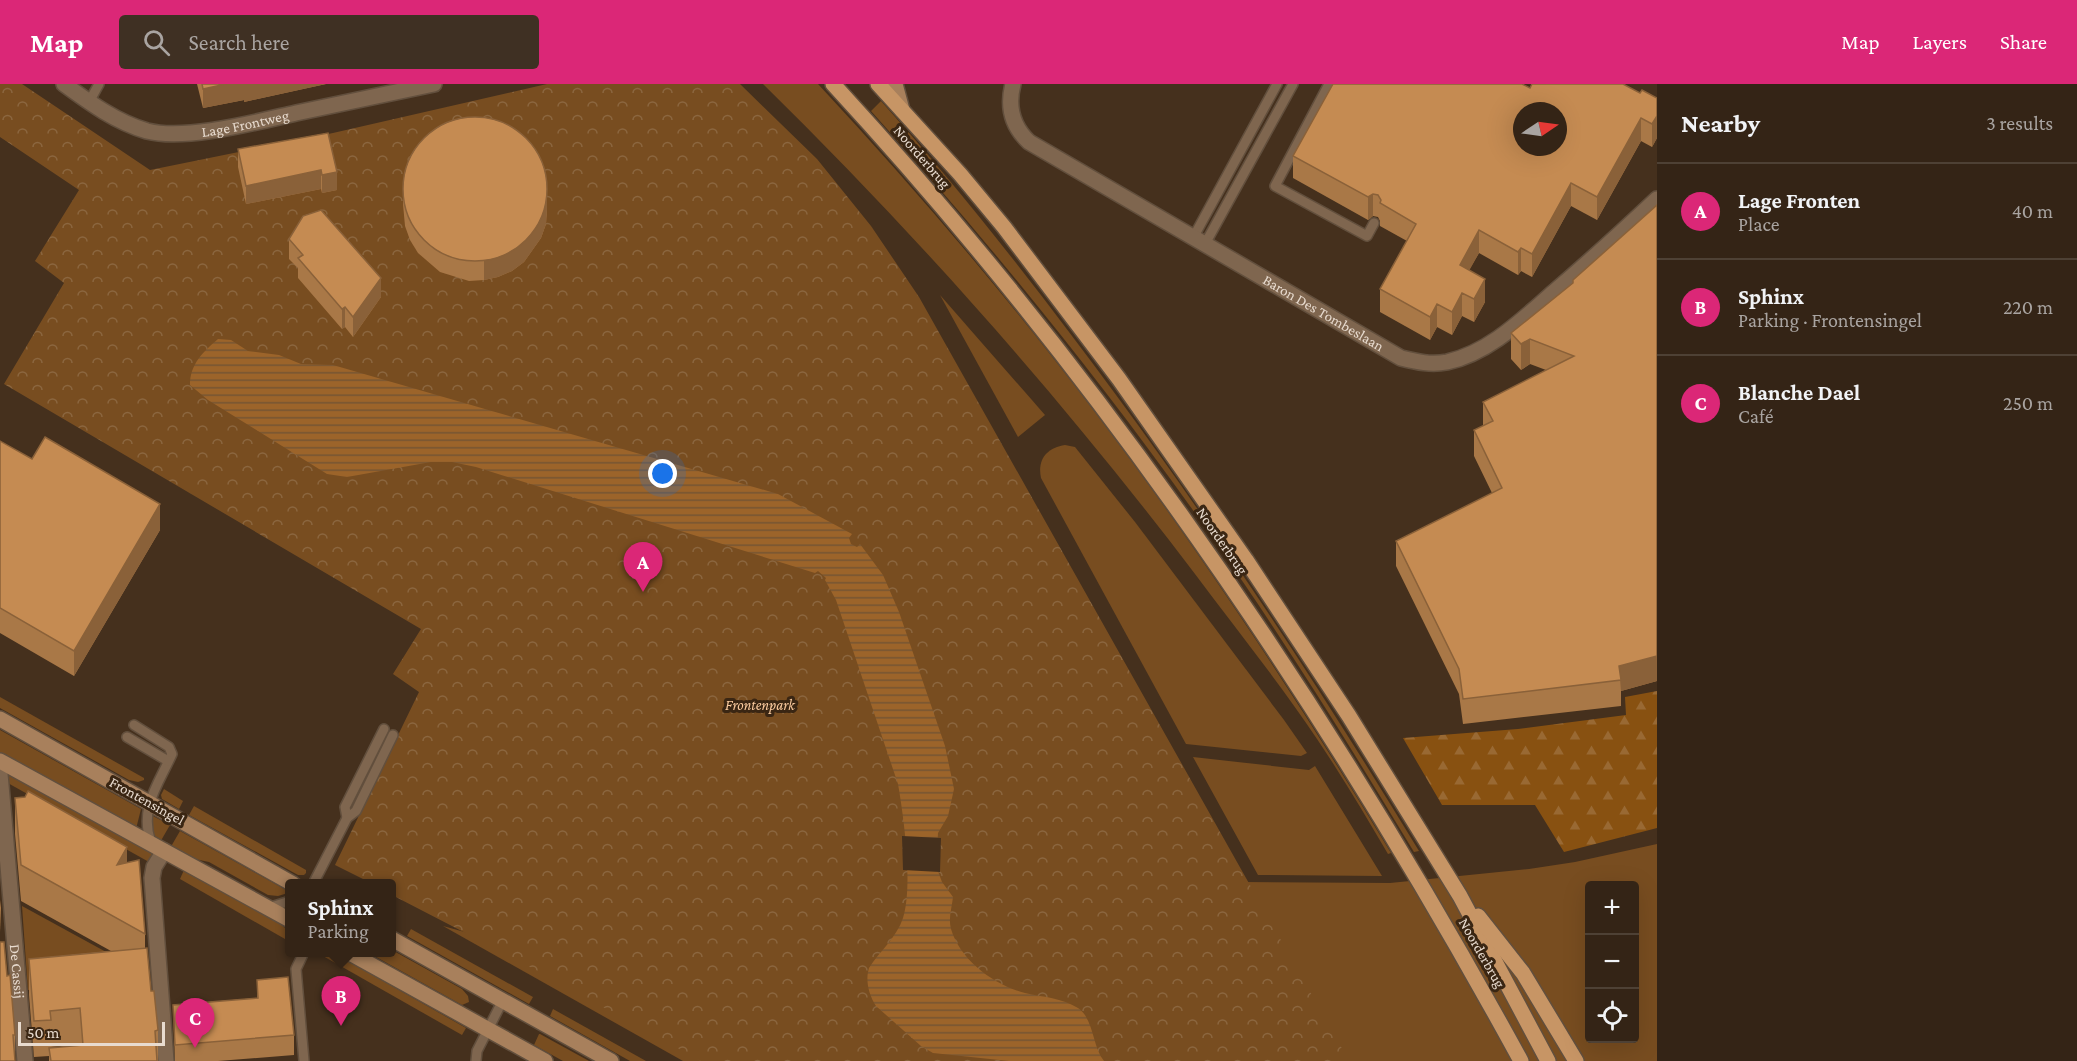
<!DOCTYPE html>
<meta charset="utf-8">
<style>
:root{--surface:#342416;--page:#3f3023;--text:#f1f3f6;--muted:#a9a4a1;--line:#4e4135;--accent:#db2777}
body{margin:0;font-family:"Crimson Pro",serif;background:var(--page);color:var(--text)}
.controls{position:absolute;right:18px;bottom:18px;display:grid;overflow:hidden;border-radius:6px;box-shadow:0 6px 24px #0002}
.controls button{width:54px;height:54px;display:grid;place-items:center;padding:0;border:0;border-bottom:2px solid var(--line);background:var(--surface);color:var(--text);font:30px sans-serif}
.compass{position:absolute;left:1513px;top:18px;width:54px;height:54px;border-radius:50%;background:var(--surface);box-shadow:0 6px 24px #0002;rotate:77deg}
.scale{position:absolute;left:18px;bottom:15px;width:147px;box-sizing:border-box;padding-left:6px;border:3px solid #e8dbcf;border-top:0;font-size:16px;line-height:21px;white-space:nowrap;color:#e8dbcf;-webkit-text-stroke:4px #3a2613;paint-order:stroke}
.you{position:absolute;left:663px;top:390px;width:21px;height:21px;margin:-15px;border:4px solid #fff;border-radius:50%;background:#1a73e8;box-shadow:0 0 0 9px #1a73e833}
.badge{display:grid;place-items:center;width:39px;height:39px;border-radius:50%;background:var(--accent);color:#fff;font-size:20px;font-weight:700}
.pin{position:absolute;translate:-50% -50px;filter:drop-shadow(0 2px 3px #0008)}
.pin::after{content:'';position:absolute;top:32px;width:21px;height:18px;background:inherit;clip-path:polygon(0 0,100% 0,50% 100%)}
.popup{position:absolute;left:285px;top:795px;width:111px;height:78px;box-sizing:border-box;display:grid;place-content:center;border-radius:6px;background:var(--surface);filter:drop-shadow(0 2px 4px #0005);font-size:20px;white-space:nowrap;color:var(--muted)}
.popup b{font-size:22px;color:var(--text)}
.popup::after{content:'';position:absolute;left:50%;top:100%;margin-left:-12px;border:12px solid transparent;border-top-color:var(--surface)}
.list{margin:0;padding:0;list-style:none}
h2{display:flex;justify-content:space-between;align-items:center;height:78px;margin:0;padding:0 24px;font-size:26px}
h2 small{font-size:20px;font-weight:400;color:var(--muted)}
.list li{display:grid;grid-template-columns:39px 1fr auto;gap:18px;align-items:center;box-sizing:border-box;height:96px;padding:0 24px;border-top:2px solid var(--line)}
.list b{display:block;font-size:22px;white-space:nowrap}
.list p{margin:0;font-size:20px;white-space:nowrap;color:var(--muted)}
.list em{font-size:20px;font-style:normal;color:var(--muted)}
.icon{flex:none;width:33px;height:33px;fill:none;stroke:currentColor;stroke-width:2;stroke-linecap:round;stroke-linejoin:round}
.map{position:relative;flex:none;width:1657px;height:977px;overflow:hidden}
header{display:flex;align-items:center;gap:36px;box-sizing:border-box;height:84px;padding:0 30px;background:var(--accent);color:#fff}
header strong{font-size:28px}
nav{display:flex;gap:33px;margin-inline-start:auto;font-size:21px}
.search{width:420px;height:54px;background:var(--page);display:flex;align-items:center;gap:15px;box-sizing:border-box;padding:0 21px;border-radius:6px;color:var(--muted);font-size:22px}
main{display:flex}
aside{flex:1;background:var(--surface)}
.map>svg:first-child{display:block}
.green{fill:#784d20;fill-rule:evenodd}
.forest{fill:url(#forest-firs)}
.park{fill:url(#park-crowns)}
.water{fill:url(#water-rules)}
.pier{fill:#45301d}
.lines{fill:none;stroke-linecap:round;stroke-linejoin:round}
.service-casing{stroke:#624f3d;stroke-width:12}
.pedestrian-casing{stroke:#624f3d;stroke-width:18}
.minor-casing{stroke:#624f3d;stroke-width:18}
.secondary-casing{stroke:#624f3d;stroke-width:18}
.primary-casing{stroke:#624f3d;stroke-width:18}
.service{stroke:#7f664f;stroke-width:9}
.pedestrian{stroke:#7f664f;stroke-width:15}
.minor{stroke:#7f664f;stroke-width:15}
.secondary{stroke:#a8805c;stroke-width:15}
.primary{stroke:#c79565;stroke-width:15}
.wall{fill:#a97847;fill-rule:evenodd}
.shaded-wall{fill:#8a6139}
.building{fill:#c58b52;stroke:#8a6139;stroke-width:1.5;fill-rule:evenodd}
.labels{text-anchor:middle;stroke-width:6;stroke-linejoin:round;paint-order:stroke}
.street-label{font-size:15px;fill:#e8dbcf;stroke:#3a2613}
.park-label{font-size:15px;font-style:italic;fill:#faca9e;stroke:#3a2613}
</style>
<header>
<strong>Map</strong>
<div class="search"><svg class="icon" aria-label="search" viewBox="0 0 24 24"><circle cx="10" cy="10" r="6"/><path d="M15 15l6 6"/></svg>Search here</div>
<nav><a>Map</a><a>Layers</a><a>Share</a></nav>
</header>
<main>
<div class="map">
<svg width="1657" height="977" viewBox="0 0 1657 977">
<defs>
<pattern id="forest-firs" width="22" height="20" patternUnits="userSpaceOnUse" patternTransform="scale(1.5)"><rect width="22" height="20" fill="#885111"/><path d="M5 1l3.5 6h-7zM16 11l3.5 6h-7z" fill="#996933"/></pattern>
<pattern id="park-crowns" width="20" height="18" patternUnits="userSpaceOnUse" patternTransform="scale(1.5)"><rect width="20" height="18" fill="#784d20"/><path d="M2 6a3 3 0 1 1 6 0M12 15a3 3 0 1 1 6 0" fill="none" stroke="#8b663f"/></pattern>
<pattern id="water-rules" width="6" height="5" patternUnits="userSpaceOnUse" patternTransform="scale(1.5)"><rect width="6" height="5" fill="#9c642a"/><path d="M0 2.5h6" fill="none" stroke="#755533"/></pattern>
</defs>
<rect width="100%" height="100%" fill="#45301d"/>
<g class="green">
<path d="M763,0H818C955,147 1083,304 1197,469C1265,567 1329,667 1391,769L1388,770C1365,731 1342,692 1317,655C1279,598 1236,545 1195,490C1063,316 919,153 763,0Z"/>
<path d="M881,17C966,112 1043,212 1119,315C1226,461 1325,612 1419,767L1414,768C1359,677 1303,586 1243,498C1130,332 1005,176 871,27Z"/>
<path d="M940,211L1045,331L1018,353Z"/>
<path d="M1065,361L1075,363L1135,438L1284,636L1307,669L1301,672L1186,660L1041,394C1037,375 1047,364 1065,361Z"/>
<path d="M0,613L144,694V696L138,698L129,696L0,624Z"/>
<path d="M0,646L141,725L136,745L0,670Z"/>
<path d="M1193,673L1309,686L1315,682L1382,792L1258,791Z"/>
<path d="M3,684L154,769L149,778L6,698Z"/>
<path d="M164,705L183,717L179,725L162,715L161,711Z"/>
<path d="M194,722L306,786V789L304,791H298L189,731Z"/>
<path d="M151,731L170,741L159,760L151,748Z"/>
<path d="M180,747L288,807V809L278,812L268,811L209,778L180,772L169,766Z"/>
<path d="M1657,760V977H1202L1242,798L1390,799L1529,785L1575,778ZM1590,802H1634V954H1590Z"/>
<path d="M184,786L282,841L286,845L288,853L285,855L180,795Z"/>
<path d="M22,822L139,886L140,895L28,906Z"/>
<path d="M443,842L490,855L817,977H683Z"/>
<path d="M411,845L533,913L529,920L407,852Z"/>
<path d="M392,866L462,905L468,912L469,918L462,921L369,869L392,868Z"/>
<path d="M325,869H334L466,944L462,951L323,872Z"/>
<path d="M553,925L646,977H630L550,932Z"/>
<path d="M539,950H540L589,977H563L534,961Z"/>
</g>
<path class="forest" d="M1657,607V744L1564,768L1535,721H1442L1403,654L1518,645L1626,631L1625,613Z"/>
<path class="park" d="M0,0H22L150,86L333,49L547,0H740L817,75L871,142L919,213L1349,977H701L510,872L392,811V800L371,799L335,781L419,608L393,590L421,545L4,300L64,199L35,177L79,106L0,53Z"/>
<path class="water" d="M218,255L231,256L248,267L279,271L301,280L333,281L778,410L852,450L849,454L851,460L857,463L860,460L883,491L899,528L945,662L954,705L948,732L938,749L936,782L942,798L953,813C952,823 948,834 951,845C960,876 994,901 1025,909C1043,913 1062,914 1078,924C1094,935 1092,962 1104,977H1009L933,969L921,962L876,922C869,911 865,897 869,884C879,868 897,853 903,834C913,802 904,734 898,700L836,516L825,496L826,494L818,487L815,489L476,383L452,378H431L347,393L327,390L208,316L190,301C190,280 203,268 218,255Z"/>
<path class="pier" d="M902,752L941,754L940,788L903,786Z"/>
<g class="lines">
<defs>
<g id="service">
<path d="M1329,0L1275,102L1367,152L1374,139"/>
<path d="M89,18L99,0"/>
<path d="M1193,154L1277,0"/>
<path d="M1205,160L1293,0"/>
<path d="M134,641L169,663L172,670C158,701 139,724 151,759"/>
<path d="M127,653L168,677"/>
<path d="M347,734L345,723L384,645"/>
<path d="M313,800L347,734L356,727L393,651"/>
<path d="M268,824L290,817"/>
<path d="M304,977L296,885L304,868"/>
<path d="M476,977L477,967L503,916"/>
</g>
<g id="pedestrian">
<path id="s1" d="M0,690L25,977"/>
<path d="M164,767L154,783L152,794L166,977"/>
</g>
<g id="minor">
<path id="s2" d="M64,0C90,19 116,38 147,47C186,57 256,38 296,29C342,19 388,10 434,0"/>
<path id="s3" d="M1013,0C1007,23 1012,42 1029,58L1401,274C1417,278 1431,281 1447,278C1489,269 1523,235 1554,208C1589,178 1623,147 1657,115"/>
</g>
<g id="secondary">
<path d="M895,0L902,26"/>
<path d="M0,635L293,800"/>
<path d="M0,677L290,836"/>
<path d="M392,855L611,977"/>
<path d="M348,868L545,977"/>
</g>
<g id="primary">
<path d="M833,0C1104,294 1330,627 1521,977"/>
<path d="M878,0L960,90L1004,143L1119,295L1246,476L1349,632L1460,812L1548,977"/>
<path d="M1478,832L1523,889L1576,977"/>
</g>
</defs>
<use href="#service" class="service-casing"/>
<use href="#pedestrian" class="pedestrian-casing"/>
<use href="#minor" class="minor-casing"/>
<use href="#secondary" class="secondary-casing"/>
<use href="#primary" class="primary-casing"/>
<use href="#service" class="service"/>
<use href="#pedestrian" class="pedestrian"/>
<use href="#minor" class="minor"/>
<use href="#secondary" class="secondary"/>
<use href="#primary" class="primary"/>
</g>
<g class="wall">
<path d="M197,0H326L244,18V16L203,24Z"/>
<path d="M1530,4L1640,9L1657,14V54L1652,63L1641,57L1597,136L1571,122L1532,193L1521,187L1518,191L1479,169L1469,186L1485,218L1474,238L1462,232L1452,251L1437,243L1430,256L1380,228V205L1407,157L1380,142V137L1378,133L1373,132L1368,136L1293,94V72Z"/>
<path d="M328,49L337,106L322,109L321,105L246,120L238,83V65Z"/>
<path d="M403,101L547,125L546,140L541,154L524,178L512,187L498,193L484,196L469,197L440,188L418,169L410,156L405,142L403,120Z"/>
<path d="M1657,121V597L1621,607V622L1463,640L1459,610L1396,482V457L1492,409L1474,372V346L1483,342V318L1546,286L1530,280L1521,286L1511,275V249L1573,200V196Z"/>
<path d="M289,155L381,213L353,253L345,243L342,245L298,194V184L289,175Z"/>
<path d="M0,357L32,375L160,446L74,592L0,549Z"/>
<path d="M15,714L127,778L145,850V864L151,907L158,946V977H49V972L34,973L29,911V875L111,867L21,817L15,750ZM80,960V961L51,964V963Z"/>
<path d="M0,816L1,824L0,848Z"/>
<path d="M7,892L15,951V977Z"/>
<path d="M257,896L294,951V971L218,977H175L173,921L257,914Z"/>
</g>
<g class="shaded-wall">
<path d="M226,0H244V16L203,24V5Z"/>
<path d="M244,0H326L244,18Z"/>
<path d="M1657,32V54L1652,63V40Z"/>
<path d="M1641,34V57L1597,136V113Z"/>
<path d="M321,86V105L246,120V102Z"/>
<path d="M337,88V106L322,109V91Z"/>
<path d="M1571,99V122L1532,193V170Z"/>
<path d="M547,106V125L546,140L541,154L524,178L512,187L498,193L484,196V177Z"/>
<path d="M1373,110V132L1368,136V113Z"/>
<path d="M1479,146V169L1460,203V181Z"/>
<path d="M1521,164V187L1518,191V168Z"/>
<path d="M381,194V213L353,253V233Z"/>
<path d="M1485,195V218L1474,238V215Z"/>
<path d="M1462,209V232L1452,251V228Z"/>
<path d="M1437,220V243L1430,256V233Z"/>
<path d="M345,223V243L342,245V225Z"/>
<path d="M1530,255V280L1521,286V260Z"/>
<path d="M160,420V446L74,592V567Z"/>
<path d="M1657,572V597L1621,607L1619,582Z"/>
<path d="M127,763V798L117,781Z"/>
</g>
<g class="building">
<path d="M202,0H226L203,5Z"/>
<path d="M1333,0H1522L1530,4L1532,0H1623L1640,9L1642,6L1657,14V32L1652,40L1641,34L1597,113L1571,99L1532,170L1521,164L1518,168L1479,146L1460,181L1485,195L1474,215L1462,209L1452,228L1437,220L1430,233L1380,205L1416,140L1380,119L1381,116L1378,111L1373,110L1368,113L1293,72ZM1522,27H1558V63H1522Z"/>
<circle cx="475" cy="105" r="72"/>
<path d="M328,49L337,88L322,91L321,86L246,102L238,65Z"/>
<path d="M1657,121V572L1619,582L1621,596L1463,615L1459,585L1396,457L1502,404L1474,346L1493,337L1483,318L1574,272L1530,255L1521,260L1511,249L1573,199V196Z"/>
<path d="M321,126L381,194L353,233L345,223L342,225L298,174L303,171L289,155L303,132Z"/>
<path d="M45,353L160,420L74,567L0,524V357L32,375Z"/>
<path d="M28,707L127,763L117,781L139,776L145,850L21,781L15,714L25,713Z"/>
<path d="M0,858H4L7,892L10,891L15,951H13L15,977H0Z"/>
<path d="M147,864L151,907H154L158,946L155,947L157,977H51L49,964L83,961L80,924L50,927L51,936L34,937L29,875Z"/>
<path d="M288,893L294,951L175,961L173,921L258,914L257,896Z"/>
</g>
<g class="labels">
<g class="street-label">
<text dy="5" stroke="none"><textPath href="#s2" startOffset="195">Lage Frontweg</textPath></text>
<text transform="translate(922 73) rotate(49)" y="5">Noorderbrug</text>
<text dy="5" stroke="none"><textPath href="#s3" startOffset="404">Baron Des Tombeslaan</textPath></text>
<text transform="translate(1222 457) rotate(55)" y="5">Noorderbrug</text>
<text transform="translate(147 717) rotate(29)" y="5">Frontensingel</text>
<text transform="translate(1482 869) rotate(60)" y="5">Noorderbrug</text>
<text dy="5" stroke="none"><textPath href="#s1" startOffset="198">De Cassij</textPath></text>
</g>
<g class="park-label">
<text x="760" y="626">Frontenpark</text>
</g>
</g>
</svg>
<div class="controls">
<button>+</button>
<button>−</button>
<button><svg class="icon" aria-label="locate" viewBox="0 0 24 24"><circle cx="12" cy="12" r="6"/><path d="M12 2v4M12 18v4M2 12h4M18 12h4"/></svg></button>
</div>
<svg class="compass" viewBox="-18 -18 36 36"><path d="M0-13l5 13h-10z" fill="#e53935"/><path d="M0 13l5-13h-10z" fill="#a9a4a1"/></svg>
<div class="scale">50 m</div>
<div class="you"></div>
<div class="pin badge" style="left:643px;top:508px">A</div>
<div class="pin badge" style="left:341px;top:942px">B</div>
<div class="popup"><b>Sphinx</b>Parking</div>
<div class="pin badge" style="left:195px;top:964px">C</div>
</div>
<aside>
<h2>Nearby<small>3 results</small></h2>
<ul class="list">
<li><span class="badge">A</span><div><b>Lage Fronten</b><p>Place</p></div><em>40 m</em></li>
<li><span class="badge">B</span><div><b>Sphinx</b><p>Parking · Frontensingel</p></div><em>220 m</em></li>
<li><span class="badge">C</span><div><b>Blanche Dael</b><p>Café</p></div><em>250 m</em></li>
</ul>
</aside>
</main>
